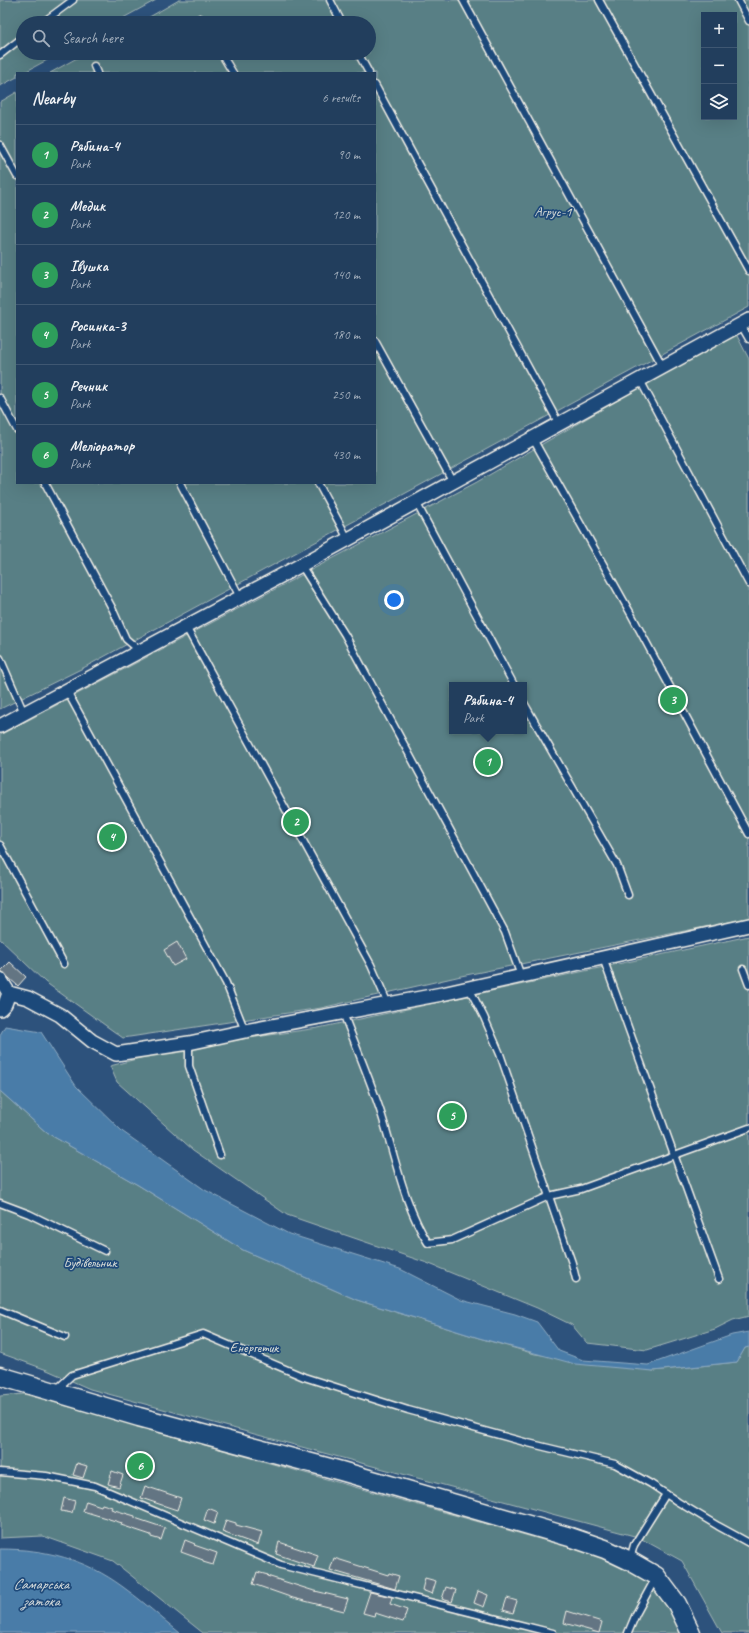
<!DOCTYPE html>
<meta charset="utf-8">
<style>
:root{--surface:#223e5d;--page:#2e4966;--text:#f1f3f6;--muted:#a2aebc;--line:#3f5772;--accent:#ff9aa2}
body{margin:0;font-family:Caveat,sans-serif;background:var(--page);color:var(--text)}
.controls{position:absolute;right:12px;top:12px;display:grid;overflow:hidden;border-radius:0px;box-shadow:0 4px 16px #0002}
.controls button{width:36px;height:36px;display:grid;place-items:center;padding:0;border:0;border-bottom:1px solid var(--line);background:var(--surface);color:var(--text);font:20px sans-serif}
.you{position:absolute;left:394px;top:600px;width:14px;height:14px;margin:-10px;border:3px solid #fff;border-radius:50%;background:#1a73e8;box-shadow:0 0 0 6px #1a73e833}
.badge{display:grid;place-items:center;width:26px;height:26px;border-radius:50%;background:var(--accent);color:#fff;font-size:13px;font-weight:700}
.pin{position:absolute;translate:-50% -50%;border:2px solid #fff;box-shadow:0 1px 4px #0006}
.popup{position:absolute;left:449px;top:682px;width:78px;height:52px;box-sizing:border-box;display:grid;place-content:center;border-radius:0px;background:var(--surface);filter:drop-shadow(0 1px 3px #0005);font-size:13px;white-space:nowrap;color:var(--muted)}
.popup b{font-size:15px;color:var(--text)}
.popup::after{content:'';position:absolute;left:50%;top:100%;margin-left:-8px;border:8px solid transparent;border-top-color:var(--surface)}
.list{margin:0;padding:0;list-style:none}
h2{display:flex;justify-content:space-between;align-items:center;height:52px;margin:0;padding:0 16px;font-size:17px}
h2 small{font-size:13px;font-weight:400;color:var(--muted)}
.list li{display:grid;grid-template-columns:26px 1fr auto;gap:12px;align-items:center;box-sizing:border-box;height:60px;padding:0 16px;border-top:1px solid var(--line)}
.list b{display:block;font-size:15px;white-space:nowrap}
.list p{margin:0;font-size:13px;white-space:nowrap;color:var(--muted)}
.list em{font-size:13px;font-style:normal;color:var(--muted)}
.icon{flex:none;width:22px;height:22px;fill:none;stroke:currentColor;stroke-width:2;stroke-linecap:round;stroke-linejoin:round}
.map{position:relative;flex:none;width:749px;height:1633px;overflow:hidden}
.search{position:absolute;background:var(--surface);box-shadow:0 4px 16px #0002;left:16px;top:16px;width:360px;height:44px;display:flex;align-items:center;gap:10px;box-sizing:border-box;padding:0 14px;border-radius:22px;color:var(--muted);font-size:15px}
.panel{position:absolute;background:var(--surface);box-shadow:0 4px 16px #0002;left:16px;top:72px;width:360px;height:412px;border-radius:0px}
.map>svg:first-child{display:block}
.green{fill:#587f85;stroke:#a6b8b6;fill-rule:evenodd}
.water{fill:#4a7ca8;stroke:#8eabc2}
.building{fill:#637483;stroke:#f4f1e8}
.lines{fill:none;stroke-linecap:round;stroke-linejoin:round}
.lane-casing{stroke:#f4f1e8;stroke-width:9}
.street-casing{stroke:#f4f1e8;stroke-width:16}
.secondary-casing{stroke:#f4f1e8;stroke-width:21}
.lane{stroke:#1f4a7a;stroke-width:6}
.street{stroke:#1f4a7a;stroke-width:13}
.secondary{stroke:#1f4a7a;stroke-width:18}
.labels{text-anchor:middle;stroke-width:3.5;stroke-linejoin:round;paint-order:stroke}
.park-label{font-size:14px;fill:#dde0d9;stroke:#1f4a7a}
.water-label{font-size:15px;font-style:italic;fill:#dadfde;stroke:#1f4a7a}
</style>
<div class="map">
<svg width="749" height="1633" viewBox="0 0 749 1633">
<rect width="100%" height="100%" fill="#2d527c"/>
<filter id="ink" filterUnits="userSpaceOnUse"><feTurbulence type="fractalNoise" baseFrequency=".025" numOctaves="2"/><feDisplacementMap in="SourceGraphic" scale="8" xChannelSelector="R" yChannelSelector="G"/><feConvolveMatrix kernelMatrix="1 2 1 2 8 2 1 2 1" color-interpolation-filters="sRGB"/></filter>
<g filter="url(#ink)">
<g class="green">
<path d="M0,0H156L114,23H23V53H60L23,73H17V77L0,86Z"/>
<path d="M179,0H749V307L85,667L0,709V102L17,92V483H375V73H50L86,53H369V23H139ZM704,15H734V117H704Z"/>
<path d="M735,332L749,359V918L461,976L321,1008L123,1038L45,982L0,939V735L477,482ZM452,685H524V731H452Z"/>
<path d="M749,936V1316L733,1320L715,1329L647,1350L587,1343L572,1325L537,1308L427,1263L287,1215L193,1150L117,1082L110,1066L174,1049L318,1028Z"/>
<path d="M0,1091L47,1133L138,1185L243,1250L357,1300L479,1338L535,1354L654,1371L737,1362L745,1348L749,1347V1633H722L682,1561L638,1537L320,1452L90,1389L47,1370L0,1353Z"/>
<path d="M24,1394L632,1565L675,1594L694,1633H203L113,1561L43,1536L0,1538V1396Z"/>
</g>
<g class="water">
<path d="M5,1026L41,1032L76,1086L123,1132L205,1190L289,1234L400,1269L461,1300L515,1314L537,1322L559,1351L583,1360L648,1365L732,1335L749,1332V1347L745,1348L737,1362L653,1371L575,1364L479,1338L357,1300L243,1250L138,1185L47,1133L0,1091V1035Z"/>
<path d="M0,1549C46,1549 85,1559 123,1587C143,1601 161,1618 180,1633H0Z"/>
</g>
<g class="building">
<path d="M177,942L186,959L173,966L164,950Z"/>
<path d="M10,962L26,977L18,986L1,971Z"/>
<path d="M77,1463L87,1466L83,1478L73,1475Z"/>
<path d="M112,1471L123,1475L119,1487L108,1484Z"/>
<path d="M145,1486L181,1498L177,1510L141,1498Z"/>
<path d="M64,1498L75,1501L72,1513L61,1511Z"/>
<path d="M86,1501L101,1506L102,1504L112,1507L111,1509L135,1516V1518L165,1528L161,1540L151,1537V1535L121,1525L122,1523L83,1511Z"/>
<path d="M208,1508L218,1512L214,1524L204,1520Z"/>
<path d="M226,1520L236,1523V1525L262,1532L258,1545L222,1532Z"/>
<path d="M185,1540L195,1544L194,1545L217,1553L213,1565L203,1562V1560L181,1552Z"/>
<path d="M279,1542L318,1555L314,1567L276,1554Z"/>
<path d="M334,1558L388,1575L389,1573L399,1576L395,1589L330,1570Z"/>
<path d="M257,1572L268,1575L267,1576L311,1590L348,1599L344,1611L293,1598L253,1584Z"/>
<path d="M425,1578L436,1581L432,1594L422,1590Z"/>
<path d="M446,1587L456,1590L452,1602L442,1599Z"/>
<path d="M478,1591L488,1595L484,1607L474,1603Z"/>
<path d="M370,1592L392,1597L390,1604L407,1610L403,1622L375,1613L374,1616L363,1613Z"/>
<path d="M507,1598L517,1601L513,1613L503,1610Z"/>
<path d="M567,1611L602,1622L599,1633L564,1623Z"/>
</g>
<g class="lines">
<defs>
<g id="lane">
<path d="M330,0L342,23"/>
<path d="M463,0L663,367"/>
<path d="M599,0L749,271"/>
<path d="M738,0L749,21"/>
<path d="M200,18L203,23"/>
<path d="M42,23L73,0"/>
<path d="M221,53L233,73"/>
<path d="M358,53L369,73"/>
<path d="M0,55L23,37"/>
<path d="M94,66L97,73"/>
<path d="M375,85L559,424"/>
<path d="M0,145L17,176"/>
<path d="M741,325L749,339"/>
<path d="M375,341L453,482"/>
<path d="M640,380L749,584"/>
<path d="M0,398L17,430"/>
<path d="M533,439L631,614L749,834"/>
<path d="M45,483L112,608L126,639L140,651"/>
<path d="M180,483L240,597"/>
<path d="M318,483L348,539"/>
<path d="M416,502L514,685"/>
<path d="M301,565L345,635L505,932L521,976"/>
<path d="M186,627L371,965L388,1004"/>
<path d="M0,658L24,713"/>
<path d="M67,691L226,983L245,1031"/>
<path d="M524,703L617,865L628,895"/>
<path d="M0,845L64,964"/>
<path d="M603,958L719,1279"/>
<path d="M743,969L749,985"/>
<path d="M469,988L484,1017L500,1054L572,1263L576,1279"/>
<path d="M343,1013C355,1044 368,1075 379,1107C394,1151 403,1204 428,1243L452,1240L549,1196L581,1189L749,1128"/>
<path d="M189,1043V1066L220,1155"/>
<path d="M0,1203L29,1214L105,1251"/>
<path d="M0,1310L65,1337"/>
<path d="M56,1390L72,1375L203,1334L304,1377L408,1410L528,1443L615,1464L651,1484L678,1502L718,1526L749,1543"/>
<path d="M0,1472L46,1476L95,1486L281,1565L553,1633"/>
<path d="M630,1559L634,1545L666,1494"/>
<path d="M628,1633L636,1614L655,1579"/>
</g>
<g id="street">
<path d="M0,726L301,565L749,320"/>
<path d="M0,979L9,993L28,998L60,1015L92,1041L116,1054L189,1043L245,1031L442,994L749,925"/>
<path d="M0,1009L5,1004L9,993"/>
</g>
<path id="secondary" d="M0,1376L139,1417L341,1471L570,1537L605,1549L630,1561L656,1576L677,1604L691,1633"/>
</defs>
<use href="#lane" class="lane-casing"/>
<use href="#street" class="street-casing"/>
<use href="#secondary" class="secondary-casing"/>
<use href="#lane" class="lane"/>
<use href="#street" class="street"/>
<use href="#secondary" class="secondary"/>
</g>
</g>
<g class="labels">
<g class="park-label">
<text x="553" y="216">Агрус-1</text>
<text x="90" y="1267">Будівельник</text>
<text x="254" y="1352">Енергетик</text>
</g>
<g class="water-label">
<text x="41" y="1589">Самарська<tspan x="41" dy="17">затока</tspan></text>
</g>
</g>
</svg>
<div class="controls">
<button>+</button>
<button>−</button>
<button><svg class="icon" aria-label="layers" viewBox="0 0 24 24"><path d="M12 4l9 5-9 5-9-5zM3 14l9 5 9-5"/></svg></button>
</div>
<div class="you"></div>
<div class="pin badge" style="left:488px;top:762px;background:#2e9e5b">1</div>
<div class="popup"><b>Рябина-4</b>Park</div>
<div class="pin badge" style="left:296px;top:822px;background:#2e9e5b">2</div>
<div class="pin badge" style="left:673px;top:700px;background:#2e9e5b">3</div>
<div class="pin badge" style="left:112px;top:837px;background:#2e9e5b">4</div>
<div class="pin badge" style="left:452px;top:1116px;background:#2e9e5b">5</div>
<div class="pin badge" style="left:140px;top:1466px;background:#2e9e5b">6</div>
<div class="search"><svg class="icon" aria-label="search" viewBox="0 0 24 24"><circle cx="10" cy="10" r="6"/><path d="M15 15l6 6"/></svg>Search here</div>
<section class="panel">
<h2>Nearby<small>6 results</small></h2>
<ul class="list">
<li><span class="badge" style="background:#2e9e5b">1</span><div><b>Рябина-4</b><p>Park</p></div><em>90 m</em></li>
<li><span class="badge" style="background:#2e9e5b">2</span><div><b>Медик</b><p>Park</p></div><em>120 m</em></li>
<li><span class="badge" style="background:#2e9e5b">3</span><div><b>Івушка</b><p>Park</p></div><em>140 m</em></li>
<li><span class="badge" style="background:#2e9e5b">4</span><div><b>Росинка-3</b><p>Park</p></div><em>180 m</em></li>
<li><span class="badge" style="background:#2e9e5b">5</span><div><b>Речник</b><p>Park</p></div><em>250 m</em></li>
<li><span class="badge" style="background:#2e9e5b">6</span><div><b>Меліоратор</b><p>Park</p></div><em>430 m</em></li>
</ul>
</section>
</div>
